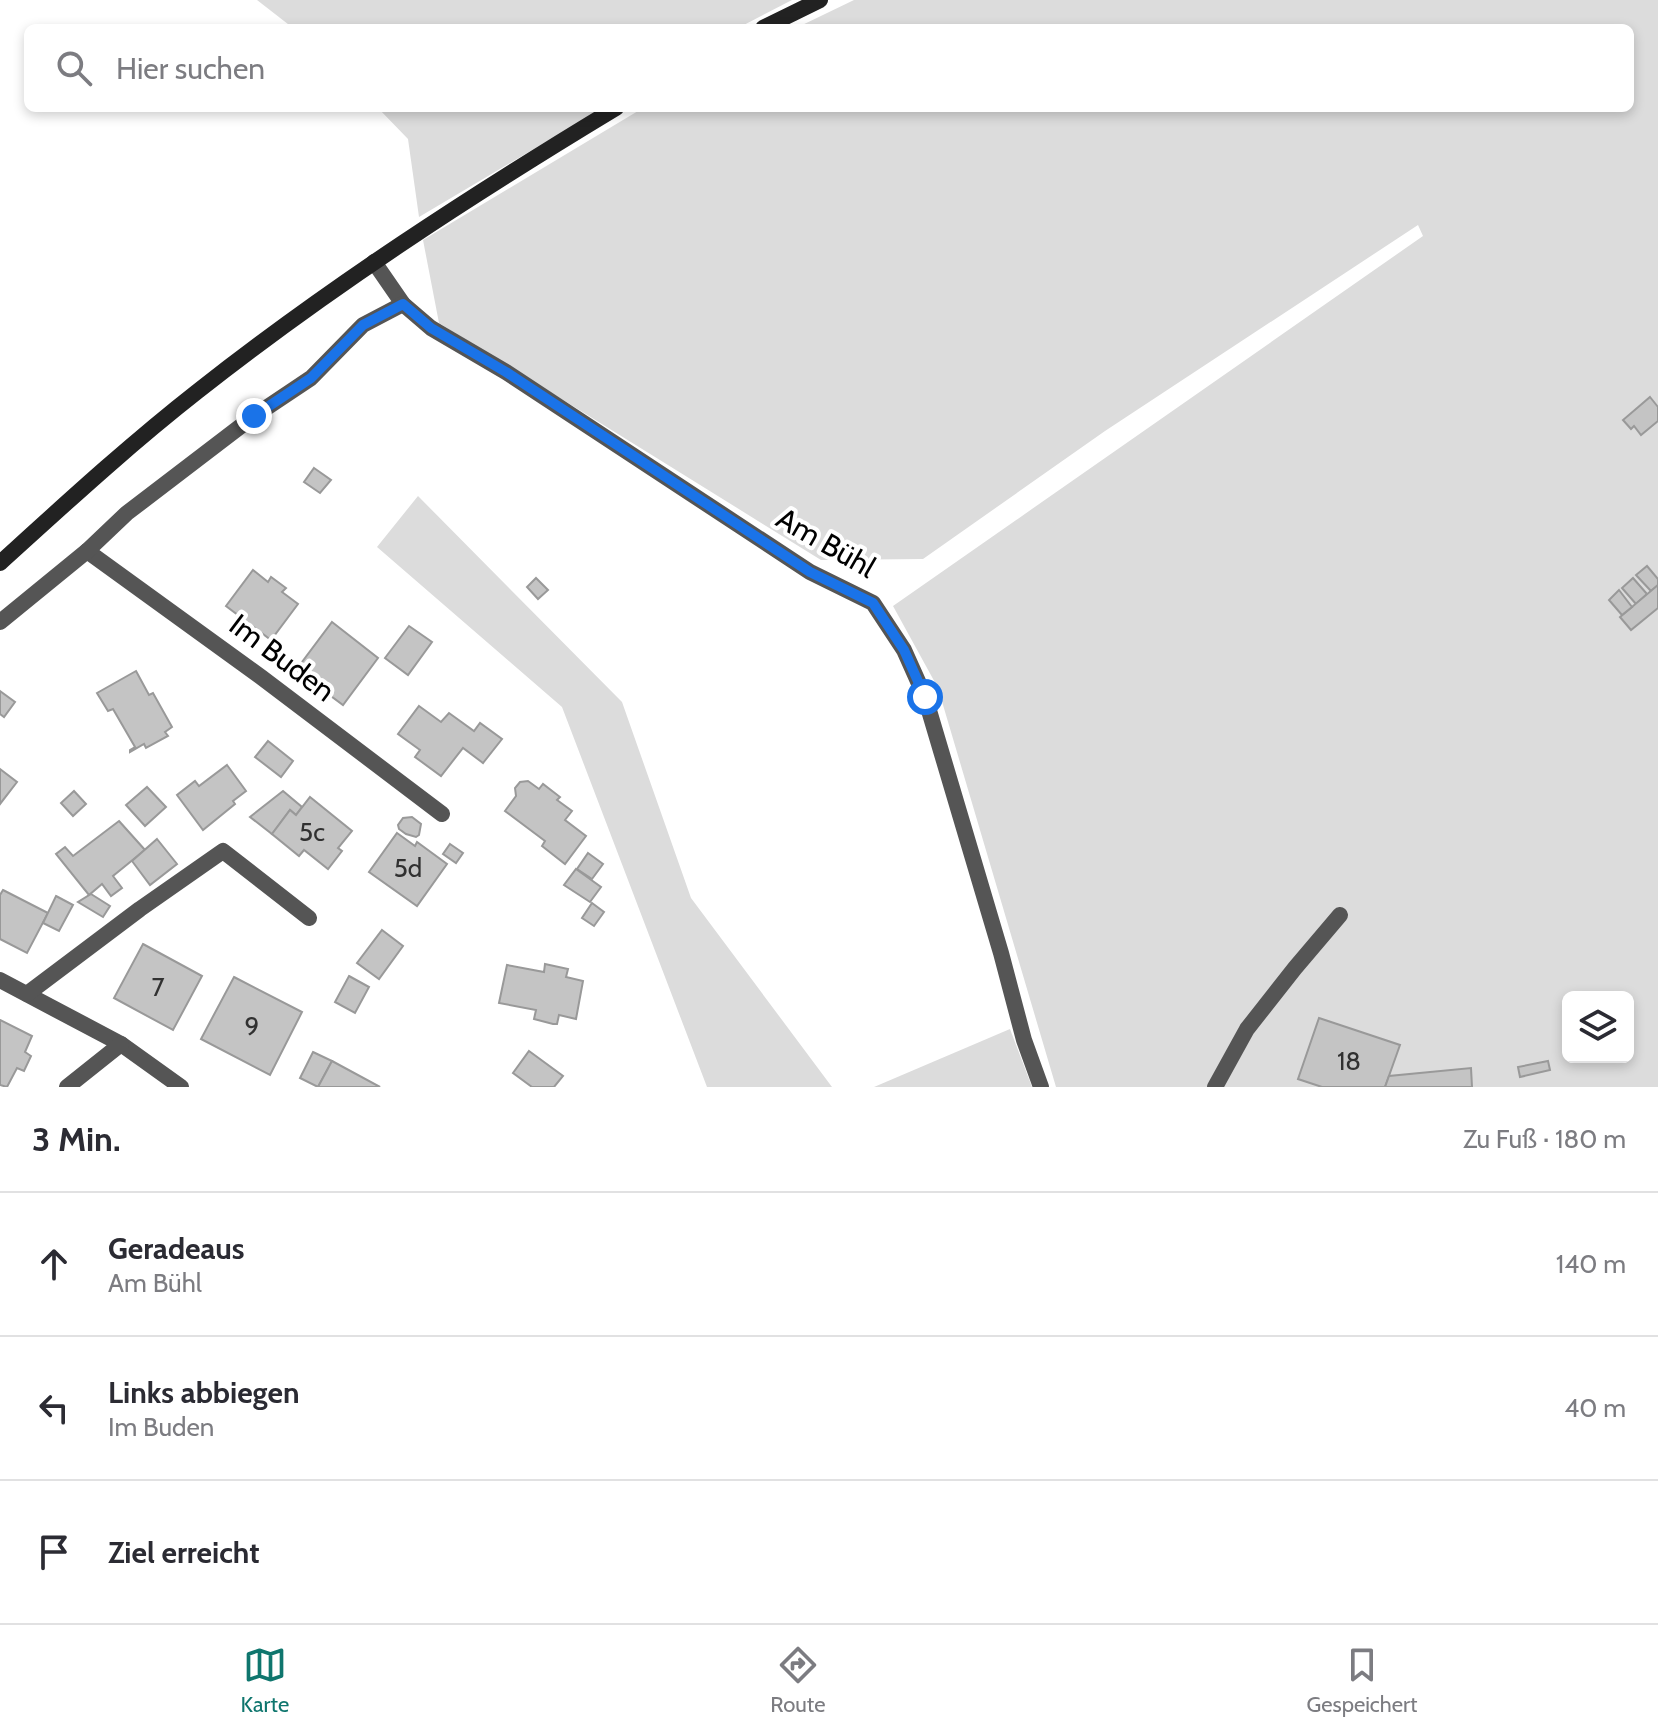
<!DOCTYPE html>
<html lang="de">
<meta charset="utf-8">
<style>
:root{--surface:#fff;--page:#f2f2f3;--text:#2b2b33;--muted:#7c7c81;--line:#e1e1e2;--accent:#0f766e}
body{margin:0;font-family:Cabin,sans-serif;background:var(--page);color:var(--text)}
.controls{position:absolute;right:24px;bottom:24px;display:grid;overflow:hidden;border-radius:12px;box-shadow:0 4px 12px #0003}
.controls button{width:72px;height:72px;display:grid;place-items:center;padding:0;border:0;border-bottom:2px solid var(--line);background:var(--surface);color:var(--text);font:40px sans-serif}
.stop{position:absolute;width:24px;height:24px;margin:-18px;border:6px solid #1a73e8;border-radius:50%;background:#fff}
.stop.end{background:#1a73e8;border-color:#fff;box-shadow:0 2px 8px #0008}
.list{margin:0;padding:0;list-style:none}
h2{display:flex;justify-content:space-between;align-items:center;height:104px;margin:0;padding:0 32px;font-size:34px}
h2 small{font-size:26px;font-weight:400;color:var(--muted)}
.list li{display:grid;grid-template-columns:52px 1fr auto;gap:24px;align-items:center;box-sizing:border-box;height:144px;padding:0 32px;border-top:2px solid var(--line)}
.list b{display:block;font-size:30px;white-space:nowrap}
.list p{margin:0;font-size:26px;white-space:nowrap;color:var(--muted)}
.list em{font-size:26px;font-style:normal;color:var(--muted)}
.icon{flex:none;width:44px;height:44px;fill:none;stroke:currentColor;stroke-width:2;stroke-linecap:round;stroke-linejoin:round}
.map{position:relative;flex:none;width:1658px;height:1087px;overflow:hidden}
.search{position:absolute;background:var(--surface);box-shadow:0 4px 12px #0003;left:24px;right:24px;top:24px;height:88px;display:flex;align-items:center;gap:20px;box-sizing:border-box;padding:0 28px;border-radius:12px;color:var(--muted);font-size:30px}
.sheet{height:536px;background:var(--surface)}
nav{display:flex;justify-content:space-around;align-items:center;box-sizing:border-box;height:112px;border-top:2px solid var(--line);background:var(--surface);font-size:22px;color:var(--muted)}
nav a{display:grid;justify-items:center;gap:4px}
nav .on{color:var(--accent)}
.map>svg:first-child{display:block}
.green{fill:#dcdcdc;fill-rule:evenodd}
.building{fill:#c4c4c4;stroke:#999;stroke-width:2}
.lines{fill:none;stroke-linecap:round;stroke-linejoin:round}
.street{stroke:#555;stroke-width:16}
.secondary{stroke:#222;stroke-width:16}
.route{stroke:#1a73e8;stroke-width:10}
.labels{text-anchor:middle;stroke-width:8;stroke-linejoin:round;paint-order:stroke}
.number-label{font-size:26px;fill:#313131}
.street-label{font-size:30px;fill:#000;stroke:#fff}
</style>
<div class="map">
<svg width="1658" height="1087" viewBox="0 0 1658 1087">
<rect width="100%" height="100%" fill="#fff"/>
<g class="green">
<path d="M257,0H792L738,28H293Z"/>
<path d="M854,0H1658V1087H1056L938,688L893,606L1423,236L1418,225L1105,431L923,559L821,560L439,323L423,240L643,108H1630V28H796ZM1568,997H1628V1057H1568Z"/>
<path d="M378,108H603L419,217L408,139Z"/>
<path d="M418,496L622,702L691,898L832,1087H707L562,707L377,547Z"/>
<path d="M1010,1029L1032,1087H874Z"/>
</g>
<g class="building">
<path d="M1650,397L1658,407V421L1641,435L1634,426L1631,429L1623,420Z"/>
<path d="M314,468L331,480L320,493L304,482Z"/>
<path d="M1647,566L1658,579V585L1651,591L1636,575Z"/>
<path d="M253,570L268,582L271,577L286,588L282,592L298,604L271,640L226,606Z"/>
<path d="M536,578L548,590L538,599L527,587Z"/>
<path d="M1633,578L1647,594L1636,604L1622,588Z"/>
<path d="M1658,585V608L1631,630L1620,617Z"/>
<path d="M1619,590L1632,607L1622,615L1609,600Z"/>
<path d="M332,622L378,658L343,705L296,670Z"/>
<path d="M409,626L432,642L408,675L385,658Z"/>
<path d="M136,671L149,695L153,693L172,727L165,732L168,736L146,748L144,744L130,752V750L135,747L113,709L108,711L97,693Z"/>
<path d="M0,691L15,702L4,717L0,714Z"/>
<path d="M419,706L441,722L449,713L474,731L480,723L502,739L483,763L463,748L441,776L415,757L420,750L398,734Z"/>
<path d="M268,741L293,761L281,777L255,757Z"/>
<path d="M227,765L246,791L233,801L235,804L203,830L177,795L195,781L199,786Z"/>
<path d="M0,769L17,782L0,804Z"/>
<path d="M528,781L539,789L543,784L560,797L557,800L572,811L565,820L586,836L565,864L542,846L545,841L505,811L516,796L515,788L520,782Z"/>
<path d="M147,787L166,807L145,826L126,805Z"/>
<path d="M74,791L86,804L73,816L61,803Z"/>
<path d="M283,791L302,807L296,815L290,810L272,834L250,817Z"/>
<path d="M310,797L352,831L338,848L342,851L328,869L304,850L299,856L272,834L290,810L296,815Z"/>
<path d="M412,817L421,824L419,835L416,837L406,834L399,829L398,825L403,818Z"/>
<path d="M119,821L145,850L113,876L122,888L111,896L102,884L89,895L56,854L65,847L73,856Z"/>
<path d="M397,833L415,846L417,842L447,864L417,906L369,872Z"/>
<path d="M157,839L177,864L150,885L132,861Z"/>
<path d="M450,844L463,853L456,863L443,854Z"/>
<path d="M588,853L603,864L592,879L577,869Z"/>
<path d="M576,869L601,887L590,902L564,885Z"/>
<path d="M3,890L48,913L27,953L0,939V895Z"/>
<path d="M91,894L110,906L103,917L78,902Z"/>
<path d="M56,896L73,905L59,931L43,923Z"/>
<path d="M592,903L604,912L594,926L582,918Z"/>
<path d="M382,930L403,946L379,979L357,963Z"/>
<path d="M143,944L202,976L173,1030L114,998Z"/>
<path d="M545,964L568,969L566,977L583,981L576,1019L559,1015L557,1024H553L534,1019L536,1010L499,1003L507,965L544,972Z"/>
<path d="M349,976L369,987L355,1013L335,1002Z"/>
<path d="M234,977L302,1012L270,1075L201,1039Z"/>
<path d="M1319,1018L1400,1045L1385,1087H1322L1298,1079Z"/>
<path d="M0,1020L32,1036L25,1052L31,1056L24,1071L17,1068L7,1087L0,1085Z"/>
<path d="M529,1051L563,1076L554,1087H532L513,1073Z"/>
<path d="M313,1052L332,1061L318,1087L300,1078Z"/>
<path d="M332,1061L380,1087H318Z"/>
<path d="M1548,1061L1550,1070L1520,1077L1518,1067Z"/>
<path d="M1471,1068L1472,1087H1385L1389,1076Z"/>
</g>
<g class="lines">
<g class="street">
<path d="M374,262L403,304L431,328L506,372L810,572L873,603L904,650L925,697L1001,953L1024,1040L1041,1087"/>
<path d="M87,551L261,677L442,814"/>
<path d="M0,622L87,551L127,513L254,416L311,378L363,325L403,304"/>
<path d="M0,980L121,1044L181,1087"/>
<path d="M27,994L140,909L223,851L309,918"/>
<path d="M67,1087L121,1044"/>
<path d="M1215,1087L1247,1029L1295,968L1340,915"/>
</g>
<g class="secondary">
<path d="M763,28L820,0"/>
<path d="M0,563C65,504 129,445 198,391C330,287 472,195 616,108"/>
</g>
</g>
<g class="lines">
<path class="route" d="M254,416L311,378L363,325L403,304L431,328L506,372L810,572L873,603L904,650L925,697"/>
</g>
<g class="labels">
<g class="number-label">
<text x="312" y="841">5c</text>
<text x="408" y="877">5d</text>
<text x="158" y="996">7</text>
<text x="252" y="1035">9</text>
<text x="1349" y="1070">18</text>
</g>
<g class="street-label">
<text transform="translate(826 543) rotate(30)" y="10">Am Bühl</text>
<text transform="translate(282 658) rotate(37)" y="10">Im Buden</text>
</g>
</g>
</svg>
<div class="controls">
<button><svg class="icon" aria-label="layers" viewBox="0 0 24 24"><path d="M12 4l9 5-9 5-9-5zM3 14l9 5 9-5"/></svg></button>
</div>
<div class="stop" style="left:925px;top:697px"></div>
<div class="stop end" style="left:254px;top:416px"></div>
<div class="search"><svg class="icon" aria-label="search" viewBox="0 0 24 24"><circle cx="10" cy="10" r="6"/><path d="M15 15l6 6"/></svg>Hier suchen</div>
</div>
<section class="sheet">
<h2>3 Min.<small>Zu Fuß · 180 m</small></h2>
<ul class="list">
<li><svg class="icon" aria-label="ahead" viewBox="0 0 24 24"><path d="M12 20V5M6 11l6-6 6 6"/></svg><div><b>Geradeaus</b><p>Am Bühl</p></div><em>140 m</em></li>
<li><svg class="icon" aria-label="left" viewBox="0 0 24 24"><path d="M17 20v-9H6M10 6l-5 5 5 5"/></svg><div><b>Links abbiegen</b><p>Im Buden</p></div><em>40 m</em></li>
<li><svg class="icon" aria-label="arrive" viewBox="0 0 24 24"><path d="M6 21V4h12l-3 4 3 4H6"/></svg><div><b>Ziel erreicht</b></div></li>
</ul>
</section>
<nav>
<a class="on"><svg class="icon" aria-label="map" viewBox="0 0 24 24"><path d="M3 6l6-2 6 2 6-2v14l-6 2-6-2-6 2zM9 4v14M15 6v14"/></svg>Karte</a>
<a><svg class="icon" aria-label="directions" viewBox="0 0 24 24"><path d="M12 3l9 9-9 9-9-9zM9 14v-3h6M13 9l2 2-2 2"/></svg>Route</a>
<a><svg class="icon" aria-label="saved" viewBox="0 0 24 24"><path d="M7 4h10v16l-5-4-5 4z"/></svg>Gespeichert</a>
</nav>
